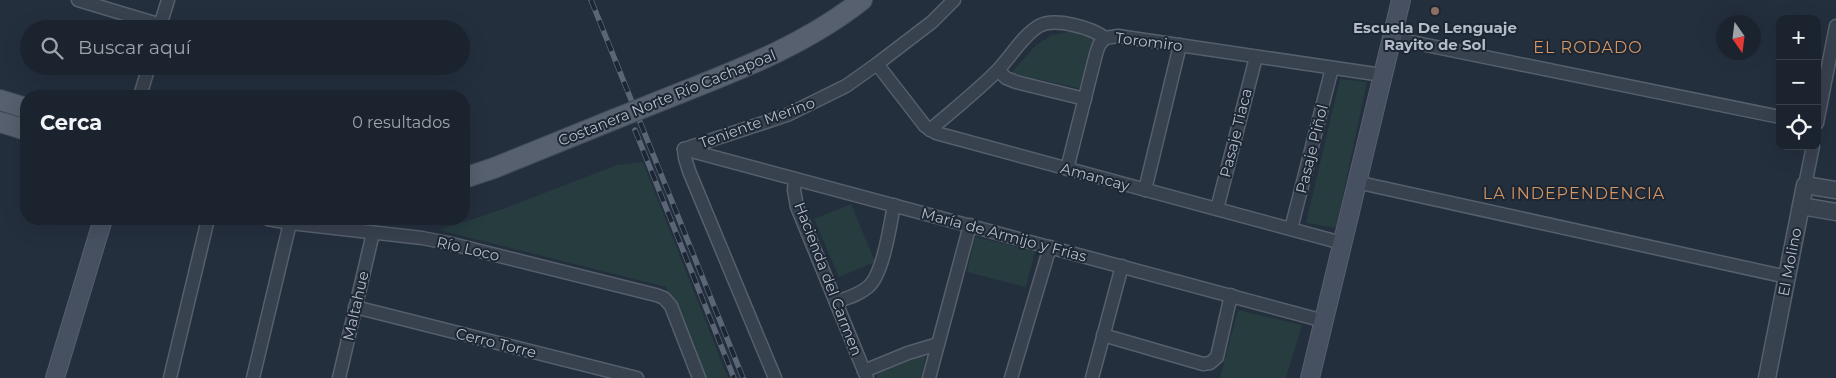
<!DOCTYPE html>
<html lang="es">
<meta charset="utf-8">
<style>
:root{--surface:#1b232e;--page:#282f3a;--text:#f1f3f6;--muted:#a0a4aa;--line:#39404a}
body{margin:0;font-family:Montserrat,sans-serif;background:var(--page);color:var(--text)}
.controls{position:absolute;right:15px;top:15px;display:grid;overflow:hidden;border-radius:10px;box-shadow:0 5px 20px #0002}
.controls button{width:45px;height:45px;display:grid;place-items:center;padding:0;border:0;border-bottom:1px solid var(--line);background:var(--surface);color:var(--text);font:25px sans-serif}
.compass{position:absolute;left:1716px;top:15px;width:45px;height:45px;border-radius:50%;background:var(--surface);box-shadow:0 5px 20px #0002;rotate:166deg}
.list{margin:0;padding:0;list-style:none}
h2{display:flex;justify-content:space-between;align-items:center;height:65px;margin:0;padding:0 20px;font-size:21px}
h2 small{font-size:16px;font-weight:400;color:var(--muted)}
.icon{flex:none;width:28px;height:28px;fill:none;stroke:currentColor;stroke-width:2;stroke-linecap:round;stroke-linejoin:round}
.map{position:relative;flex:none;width:1836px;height:378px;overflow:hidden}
.search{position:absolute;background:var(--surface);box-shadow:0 5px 20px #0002;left:20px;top:20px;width:450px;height:55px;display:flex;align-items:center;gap:12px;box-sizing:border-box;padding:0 18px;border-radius:28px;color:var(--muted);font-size:19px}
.panel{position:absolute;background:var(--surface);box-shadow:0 5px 20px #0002;left:20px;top:90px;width:450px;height:135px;border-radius:20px}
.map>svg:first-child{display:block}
.green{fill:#263c3f}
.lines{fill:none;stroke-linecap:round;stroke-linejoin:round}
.minor-casing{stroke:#565f6c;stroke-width:15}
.tertiary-casing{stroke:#565f6c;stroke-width:19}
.secondary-casing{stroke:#565f6c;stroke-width:20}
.primary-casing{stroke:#414a57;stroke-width:22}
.minor{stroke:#38414e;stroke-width:12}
.tertiary{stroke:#38414e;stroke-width:16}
.secondary{stroke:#465061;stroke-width:18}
.primary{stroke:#56606e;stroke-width:20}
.rail-casing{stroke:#5a6575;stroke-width:5.5}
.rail{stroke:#1d2633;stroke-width:4;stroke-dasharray:11;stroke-linecap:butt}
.primary-bridge-casing{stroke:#414a57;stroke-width:22;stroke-linecap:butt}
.primary-bridge{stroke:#56606e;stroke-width:20}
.education-dot{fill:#8d6e63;stroke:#1d2633;stroke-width:2}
.labels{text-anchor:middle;stroke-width:4;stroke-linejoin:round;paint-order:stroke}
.poi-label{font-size:15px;font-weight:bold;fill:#b4bcc9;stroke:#1d2633}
.street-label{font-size:15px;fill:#b4bcc9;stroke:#1d2633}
.neighbourhood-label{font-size:16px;letter-spacing:1px;fill:#d59563;stroke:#1d2633}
</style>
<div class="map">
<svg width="1836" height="378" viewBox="0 0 1836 378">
<rect width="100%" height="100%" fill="#242f3e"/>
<g class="green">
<path d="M1073,31L1095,36L1082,89L1011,73L1036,45L1052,35Z"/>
<path d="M1340,79L1367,82L1336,228L1306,223Z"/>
<path d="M643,162L728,378H704L666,287L439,230L500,210L617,165Z"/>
<path d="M851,204L875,262L839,277L814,219Z"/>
<path d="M975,237L1035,251L1026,287L967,272Z"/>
<path d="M1238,310L1302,325L1286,378H1220Z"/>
<path d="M926,354L921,378H877L876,374Z"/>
</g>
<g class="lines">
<defs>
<g id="minor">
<path d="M78,0L161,25"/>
<path d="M159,29L168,0"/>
<path d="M1105,38L1118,36L1382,75"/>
<path d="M1392,38L1780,117"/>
<path d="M877,64L925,126L936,133L1342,243"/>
<path d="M998,70L1006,78L1016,82L1085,99"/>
<path d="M140,96L149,66"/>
<path d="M1817,123L1836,26"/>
<path d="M930,130C952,111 976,92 997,71C1010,58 1023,35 1039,26C1055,17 1092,28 1105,38"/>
<path d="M684,149L1324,321"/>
<path d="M684,149L787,115L846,86L877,64L932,22L954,0"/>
<path d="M684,149L685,158L689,171L775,378"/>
<path d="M1067,169L1096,54L1099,45L1105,38"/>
<path d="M795,179L794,190L797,207L867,378"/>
<path d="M1356,182L1787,277"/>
<path d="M1805,185L1813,146"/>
<path d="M1145,190L1180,45"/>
<path d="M1217,209L1256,57"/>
<path d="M268,219L290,223L422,238L448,243L656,295L664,298L671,306L699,378"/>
<path d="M1291,229L1332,68"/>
<path d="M836,302C847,298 859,295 868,287C883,275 890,226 894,205"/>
<path d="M355,307L637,378"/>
<path d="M1103,335L1203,364L1210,363L1217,357L1231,295"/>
<path d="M864,371L908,353L938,344"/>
<path d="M170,378L208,219"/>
<path d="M253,378L290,223"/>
<path d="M339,378L373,233"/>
<path d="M929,378L970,225"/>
<path d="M1011,378L1050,247"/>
<path d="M1092,378L1122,266"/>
</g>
<g id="tertiary">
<path d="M1801,206L1836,212"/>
<path d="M1767,378L1805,185L1836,190"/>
</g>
<g id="secondary">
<path d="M55,378L103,219"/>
<path d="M1310,378L1401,0"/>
</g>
<g id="primary">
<path d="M0,100L26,108"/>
<path d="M650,105C724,75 799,50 862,0"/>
<path d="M0,122L26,130"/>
<path d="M464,178L494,168L615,119"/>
</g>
</defs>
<use href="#minor" class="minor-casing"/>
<use href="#tertiary" class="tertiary-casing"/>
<use href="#secondary" class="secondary-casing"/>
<use href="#primary" class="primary-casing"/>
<use href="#minor" class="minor"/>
<use href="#tertiary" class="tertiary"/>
<use href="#secondary" class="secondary"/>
<use href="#primary" class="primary"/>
<defs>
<g id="rail">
<path d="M591,0L743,378"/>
<path d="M635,130L734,378"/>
</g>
</defs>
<use href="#rail" class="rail-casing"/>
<use href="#rail" class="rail"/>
<defs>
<path id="primary-bridge" d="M615,119L650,105"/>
</defs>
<use href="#primary-bridge" class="primary-bridge-casing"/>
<use href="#primary-bridge" class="primary-bridge"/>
</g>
<circle class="education-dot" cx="1435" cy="11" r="5"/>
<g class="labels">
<g class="poi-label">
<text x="1435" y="33">Escuela De Lenguaje<tspan x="1435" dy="17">Rayito de Sol</tspan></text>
</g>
<g class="street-label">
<text transform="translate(1149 42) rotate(7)" y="5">Toromiro</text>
<text transform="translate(667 98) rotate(-22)" y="5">Costanera Norte Río Cachapoal</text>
<text transform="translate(757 123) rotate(-20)" y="5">Teniente Merino</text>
<text transform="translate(1236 133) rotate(-76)" y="5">Pasaje Tiaca</text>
<text transform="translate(1312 149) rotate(-76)" y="5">Pasaje Piñol</text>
<text transform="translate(1095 177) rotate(15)" y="5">Amancay</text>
<text transform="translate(1004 235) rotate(15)" y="5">María de Armijo y Frías</text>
<text transform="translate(468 249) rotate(13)" y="5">Río Loco</text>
<text transform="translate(1790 262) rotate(-79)" y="5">El Molino</text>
<text transform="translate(828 279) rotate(69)" y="5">Hacienda del Carmen</text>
<text transform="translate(356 306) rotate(-77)" y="5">Maltahue</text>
<text transform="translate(496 343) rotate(14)" y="5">Cerro Torre</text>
</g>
<g class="neighbourhood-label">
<text x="1588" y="53">EL RODADO</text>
<text x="1574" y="199">LA INDEPENDENCIA</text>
</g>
</g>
</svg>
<div class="controls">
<button>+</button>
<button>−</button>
<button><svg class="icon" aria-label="locate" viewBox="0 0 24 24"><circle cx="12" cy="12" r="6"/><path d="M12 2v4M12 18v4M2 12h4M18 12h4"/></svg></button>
</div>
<svg class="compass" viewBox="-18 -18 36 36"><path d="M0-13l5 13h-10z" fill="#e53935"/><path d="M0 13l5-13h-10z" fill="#a0a4aa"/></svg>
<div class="search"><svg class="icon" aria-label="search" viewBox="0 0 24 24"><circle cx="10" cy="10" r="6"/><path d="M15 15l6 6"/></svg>Buscar aquí</div>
<section class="panel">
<h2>Cerca<small>0 resultados</small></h2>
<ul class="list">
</ul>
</section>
</div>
